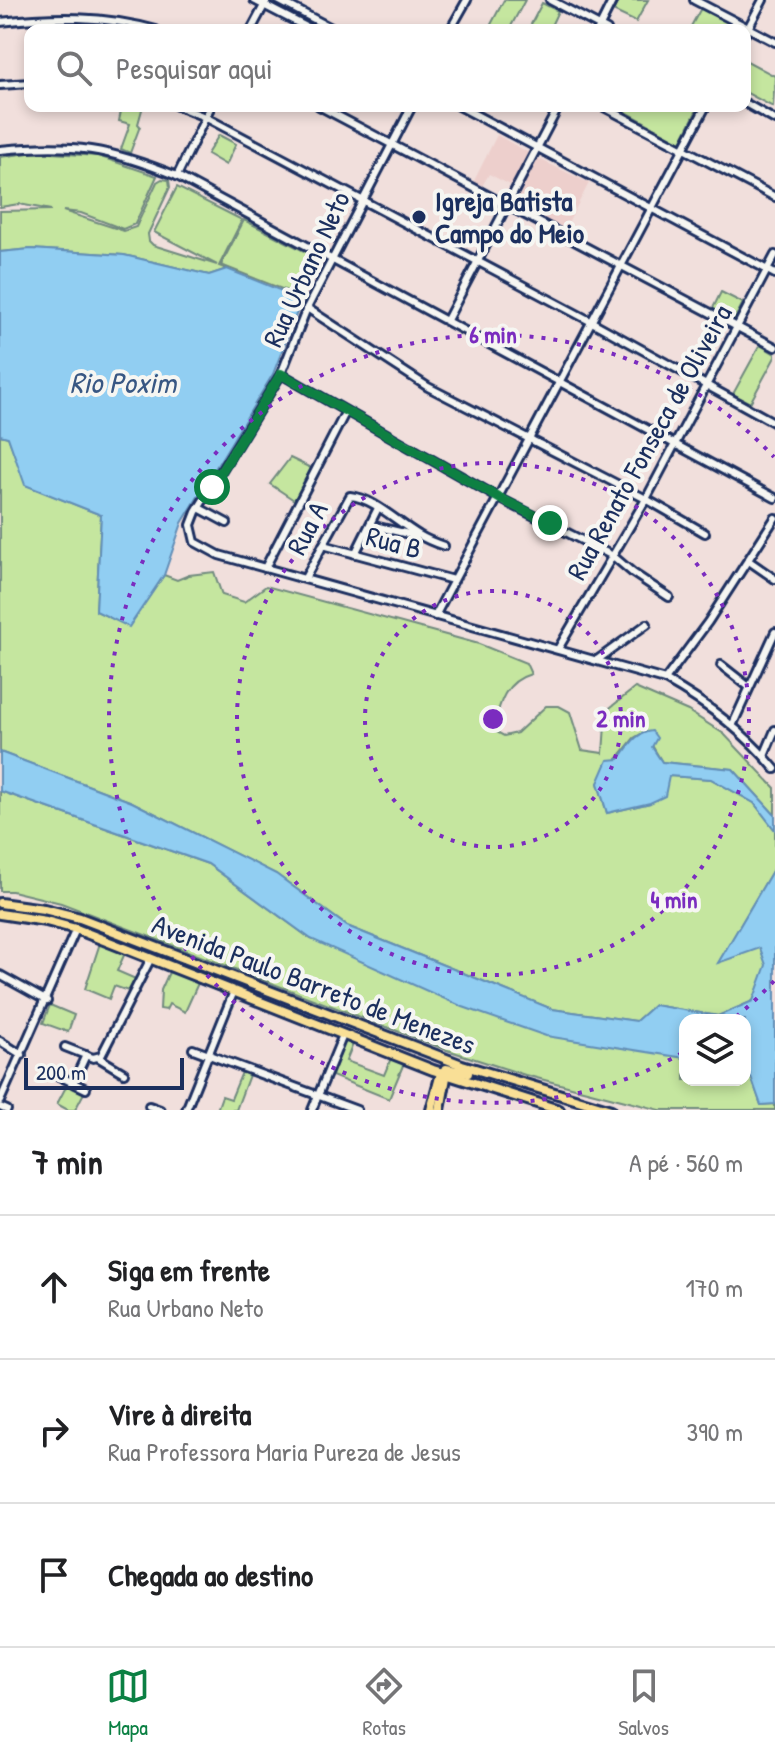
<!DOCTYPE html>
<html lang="pt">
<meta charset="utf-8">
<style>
:root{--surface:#fff;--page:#f2f2f2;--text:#202124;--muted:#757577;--line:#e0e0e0;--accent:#0b8043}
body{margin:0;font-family:"Patrick Hand",sans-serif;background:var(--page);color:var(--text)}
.controls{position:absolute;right:24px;bottom:24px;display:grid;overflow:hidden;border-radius:16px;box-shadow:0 4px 12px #0003}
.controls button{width:72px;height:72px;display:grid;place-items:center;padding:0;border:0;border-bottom:2px solid var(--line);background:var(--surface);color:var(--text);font:40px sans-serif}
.scale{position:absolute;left:24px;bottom:20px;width:160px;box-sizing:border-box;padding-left:8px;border:4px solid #1b2f5e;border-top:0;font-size:22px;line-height:28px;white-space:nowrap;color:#1b2f5e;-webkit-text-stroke:6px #f6f6f2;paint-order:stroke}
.stop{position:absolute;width:24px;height:24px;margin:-18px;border:6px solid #0b8043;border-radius:50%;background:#fff}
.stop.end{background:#0b8043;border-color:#fff;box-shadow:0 2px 8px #0008}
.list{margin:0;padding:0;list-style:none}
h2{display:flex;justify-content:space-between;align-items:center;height:104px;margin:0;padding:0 32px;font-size:34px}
h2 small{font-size:26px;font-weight:400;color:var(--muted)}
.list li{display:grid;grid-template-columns:52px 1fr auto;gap:24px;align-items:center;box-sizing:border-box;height:144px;padding:0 32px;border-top:2px solid var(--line)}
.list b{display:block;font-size:30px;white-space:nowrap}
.list p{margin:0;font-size:26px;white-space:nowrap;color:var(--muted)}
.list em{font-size:26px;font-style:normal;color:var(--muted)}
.icon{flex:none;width:44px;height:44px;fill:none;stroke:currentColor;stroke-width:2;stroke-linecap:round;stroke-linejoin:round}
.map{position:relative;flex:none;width:775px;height:1110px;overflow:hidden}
.search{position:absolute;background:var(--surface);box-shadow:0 4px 12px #0003;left:24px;right:24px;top:24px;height:88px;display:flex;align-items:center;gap:20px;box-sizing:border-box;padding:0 28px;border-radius:16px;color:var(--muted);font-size:30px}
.sheet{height:536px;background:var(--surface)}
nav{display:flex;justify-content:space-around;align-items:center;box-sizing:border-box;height:112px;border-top:2px solid var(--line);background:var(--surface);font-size:22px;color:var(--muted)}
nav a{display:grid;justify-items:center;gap:4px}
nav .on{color:var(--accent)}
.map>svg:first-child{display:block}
.built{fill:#edcfcc}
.green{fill:#c5e69f;stroke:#708a7e;stroke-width:2}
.water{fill:#91cef2;stroke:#628eb7;stroke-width:2}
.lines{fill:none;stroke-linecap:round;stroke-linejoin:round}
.minor-casing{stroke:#1b2f5e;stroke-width:12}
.major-casing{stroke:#1b2f5e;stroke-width:14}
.minor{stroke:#f6f6f2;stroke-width:6}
.major{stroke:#f9df96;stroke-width:8}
.route{stroke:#0b8043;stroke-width:10}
.ring{fill:none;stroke:#7b2cbf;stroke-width:4;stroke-dasharray:4 8}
.poi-dot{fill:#1b2f5e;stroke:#f6f6f2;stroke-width:3}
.labels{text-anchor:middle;stroke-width:8;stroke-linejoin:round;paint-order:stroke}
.poi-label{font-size:28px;font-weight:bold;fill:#1b2f5e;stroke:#f6f6f2;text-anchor:start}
.street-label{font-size:28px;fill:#1b2f5e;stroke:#f6f6f2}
.water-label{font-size:30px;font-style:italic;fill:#385783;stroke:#f6f6f2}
.centre{fill:#7b2cbf;stroke:#f6f6f2;stroke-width:4}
.ring-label{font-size:24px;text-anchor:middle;font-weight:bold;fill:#7b2cbf;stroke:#f6f6f2;stroke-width:8;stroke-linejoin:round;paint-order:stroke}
</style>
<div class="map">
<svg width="775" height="1110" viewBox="0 0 775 1110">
<rect width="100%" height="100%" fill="#f1dfdc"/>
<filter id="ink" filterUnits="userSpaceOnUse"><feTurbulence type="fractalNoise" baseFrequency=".0125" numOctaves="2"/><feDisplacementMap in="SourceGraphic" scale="16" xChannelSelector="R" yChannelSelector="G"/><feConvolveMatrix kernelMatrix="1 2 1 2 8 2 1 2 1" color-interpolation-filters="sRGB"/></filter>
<g filter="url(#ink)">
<g class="built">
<path d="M497,135L529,153L512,186L489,174L481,188L473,183Z"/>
<path d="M537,158L589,183L563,233L513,205Z"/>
<path d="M314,256L324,262L306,297L298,289Z"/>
</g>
<g class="green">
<path d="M504,0H525L509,30H488Z"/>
<path d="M619,0H648L636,22L613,11Z"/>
<path d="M542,3L558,11L549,30H528Z"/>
<path d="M701,8L742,29L689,30Z"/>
<path d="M745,60L775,76L773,107L745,92Z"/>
<path d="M122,106H143L138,124L140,126L130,153L121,149L130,124L119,121Z"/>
<path d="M615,106H699L681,142Z"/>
<path d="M219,135L236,144L226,165L207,154Z"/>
<path d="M36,152L98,156L157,176L135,224L123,229L81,213L63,211L124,231L136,227L157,182L162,179L169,180L170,187L148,234L149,241L153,245L217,265L154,232L177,187L242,220L219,266L227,269L209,275L124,255L31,249L0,252V211L51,210L19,204L0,207V157Z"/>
<path d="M244,220L314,256L298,289L287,291L221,265Z"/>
<path d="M721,292L743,303L733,322L712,310Z"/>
<path d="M760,345L775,354V357L750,403L733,394Z"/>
<path d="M0,435L8,437L26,485L101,515L96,611L129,626L164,575L177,580L189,575L214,572L222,595L244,602L266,586L479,644L526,663L531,674C503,682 499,706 493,730L504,736L517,733L546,706H559L570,712L582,750L603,753L606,711L635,688L688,711L724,734L775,788V815L733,769L662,762L644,732L634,738L598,783L607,813L650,803L669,776L711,779L754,803L775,830V866L719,962L760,947L767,965L753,1001L718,1016L654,1005L636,1021L552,1009L347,926L276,874L132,802L0,752Z"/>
<path d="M290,458L315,470L294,500L270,484Z"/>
<path d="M0,791L208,864L311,939L685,1058V1080H745V1070H749L761,1105L775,1104V1110H660L525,1075L447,1050L61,903L12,891H0Z"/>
<path d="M100,943L125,953L117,971L138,980L131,992L114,986L109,999L85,989Z"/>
<path d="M170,970L199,981L185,1012L169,1004L166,1010L160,1009L161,990Z"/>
<path d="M50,1005L74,1015L68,1032L43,1023Z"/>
<path d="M345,1041L353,1044L346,1061L384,1075L391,1058L404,1063L389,1099L332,1076Z"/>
<path d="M242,1072L249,1075L236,1110H217L222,1096L231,1099Z"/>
<path d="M68,1083L85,1091L75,1110H68L57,1104Z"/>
</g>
<g class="water">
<path d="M31,249L124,255L209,275L227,269L302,299L273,374L182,523L164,575L129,627L96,611L101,515L25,485L8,437L0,435V252Z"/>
<path d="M652,731L657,738L652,747L662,762L733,769L775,815V830L754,803L711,779L669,776L665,796L650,803L607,813L598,783L608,760L619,759C629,747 634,733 652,731Z"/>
<path d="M0,752L132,802L276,874L347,926L552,1009L636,1021L654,1005L718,1016L753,1001L766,965L760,948L718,963L775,866V1104L761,1105L749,1071L745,1070V1020H685V1058L546,1036L463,1007L311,939L208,864L0,791Z"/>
</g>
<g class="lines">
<defs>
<g id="minor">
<path d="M254,0L312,30"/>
<path d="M278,0L335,30"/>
<path d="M550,0L607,30"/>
<path d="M694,0L775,42"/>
<path d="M0,22C53,16 104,15 156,30"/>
<path d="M251,30L267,0"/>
<path d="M450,30L467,0"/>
<path d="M598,30L613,0"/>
<path d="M745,34L763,0"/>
<path d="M0,85L30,83"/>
<path d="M745,103L775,120"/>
<path d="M177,106L205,117L592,322L775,423"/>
<path d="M319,106L775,347"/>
<path d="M412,106L307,308L281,374L196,512L191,525L195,542L219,555L665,680C708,704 744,731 775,769"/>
<path d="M459,106L775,274"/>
<path d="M602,106L775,197"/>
<path d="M0,150C74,143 108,148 177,176L775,498"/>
<path d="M177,176L211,106"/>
<path d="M307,308L428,387L646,499L705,533"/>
<path d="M447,320L559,106"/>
<path d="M281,374L499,498L613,556L633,573L669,597"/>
<path d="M199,508L227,523"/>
<path d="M370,525L417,536"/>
<path d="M323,545L453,580"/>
<path d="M355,554L378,508"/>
<path d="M749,561L775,579"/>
<path d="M265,568L345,413"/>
<path d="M305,578L350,496C374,498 398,523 419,535C427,540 435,543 444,546"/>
<path d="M435,616L706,106"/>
<path d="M558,649L646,499L775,255"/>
<path d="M597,660L647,624"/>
<path d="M721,665L749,687"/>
<path d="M665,680L708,622L775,518"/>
<path d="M733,724L775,632"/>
<path d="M764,756L775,730"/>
<path d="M0,975L47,1001"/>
<path d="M0,1041L22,1055"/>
<path d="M65,1047L93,1058L101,1056L151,958"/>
<path d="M193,1049L357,1110"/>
<path d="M99,1058L124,1073"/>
<path d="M53,1073L86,1089"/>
<path d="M73,1083L86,1055"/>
<path d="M0,1101L76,929"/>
<path d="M149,1106L160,1110"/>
<path d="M0,1107L7,1110"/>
<path d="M186,1110L234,991"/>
<path d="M312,1110L343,1035"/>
</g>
<g id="major">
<path d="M0,903L44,909L80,918L462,1065L611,1110"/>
<path d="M0,914L46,921L76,929L433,1070L559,1110"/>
<path d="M431,1110L441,1073L446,1069L468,1073"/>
<path d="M440,1110L447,1072"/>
</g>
</defs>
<use href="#minor" class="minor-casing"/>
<use href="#major" class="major-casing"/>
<use href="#minor" class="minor"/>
<use href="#major" class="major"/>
</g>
</g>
<g class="lines" filter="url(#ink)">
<path class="route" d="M212,487L281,374L499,498L550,523"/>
</g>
<g class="ring">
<circle cx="493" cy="719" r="128"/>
<circle cx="493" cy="719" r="256"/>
<path d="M774 981A384 384 0 0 1 732 1020M682 1053A384 384 0 1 1 774 457"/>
</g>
<circle class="poi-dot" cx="419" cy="217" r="8"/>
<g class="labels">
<g class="poi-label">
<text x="435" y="211">Igreja Batista<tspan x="435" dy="32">Campo do Meio</tspan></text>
</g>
<g class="street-label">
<text transform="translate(306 269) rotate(-65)" y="10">Rua Urbano Neto</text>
<text transform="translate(649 442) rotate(-61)" y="10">Rua Renato Fonseca de Oliveira</text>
<text transform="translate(307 528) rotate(-62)" y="10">Rua A</text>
<text transform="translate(394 542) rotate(15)" y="10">Rua B</text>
<text transform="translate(314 984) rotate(21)" y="10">Avenida Paulo Barreto de Menezes</text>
</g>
<g class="water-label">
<text x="123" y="393">Rio Poxim</text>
</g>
</g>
<circle cx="493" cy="719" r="12" class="centre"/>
<g class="ring-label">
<text x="493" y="343">6 min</text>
<text x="621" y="727">2 min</text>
<text x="674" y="908">4 min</text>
</g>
</svg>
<div class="controls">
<button><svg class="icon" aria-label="layers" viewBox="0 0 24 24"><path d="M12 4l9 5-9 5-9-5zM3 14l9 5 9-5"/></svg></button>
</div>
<div class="scale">200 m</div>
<div class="stop" style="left:212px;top:487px"></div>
<div class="stop end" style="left:550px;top:523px"></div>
<div class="search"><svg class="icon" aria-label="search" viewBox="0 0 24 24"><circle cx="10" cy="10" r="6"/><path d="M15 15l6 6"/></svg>Pesquisar aqui</div>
</div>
<section class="sheet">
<h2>7 min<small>A pé · 560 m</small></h2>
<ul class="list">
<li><svg class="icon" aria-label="ahead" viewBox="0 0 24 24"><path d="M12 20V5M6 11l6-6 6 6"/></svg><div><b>Siga em frente</b><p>Rua Urbano Neto</p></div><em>170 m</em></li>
<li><svg class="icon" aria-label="right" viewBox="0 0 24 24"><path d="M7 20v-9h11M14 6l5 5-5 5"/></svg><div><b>Vire à direita</b><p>Rua Professora Maria Pureza de Jesus</p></div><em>390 m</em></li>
<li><svg class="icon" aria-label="arrive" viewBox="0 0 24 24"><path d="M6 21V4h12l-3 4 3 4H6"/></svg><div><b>Chegada ao destino</b></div></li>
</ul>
</section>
<nav>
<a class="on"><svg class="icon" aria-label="map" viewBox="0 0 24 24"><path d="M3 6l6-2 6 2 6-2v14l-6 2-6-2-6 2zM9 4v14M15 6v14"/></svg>Mapa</a>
<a><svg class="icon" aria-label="directions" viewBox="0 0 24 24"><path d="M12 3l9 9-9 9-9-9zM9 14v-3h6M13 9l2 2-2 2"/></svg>Rotas</a>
<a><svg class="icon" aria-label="saved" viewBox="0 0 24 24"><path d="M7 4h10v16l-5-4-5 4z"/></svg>Salvos</a>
</nav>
